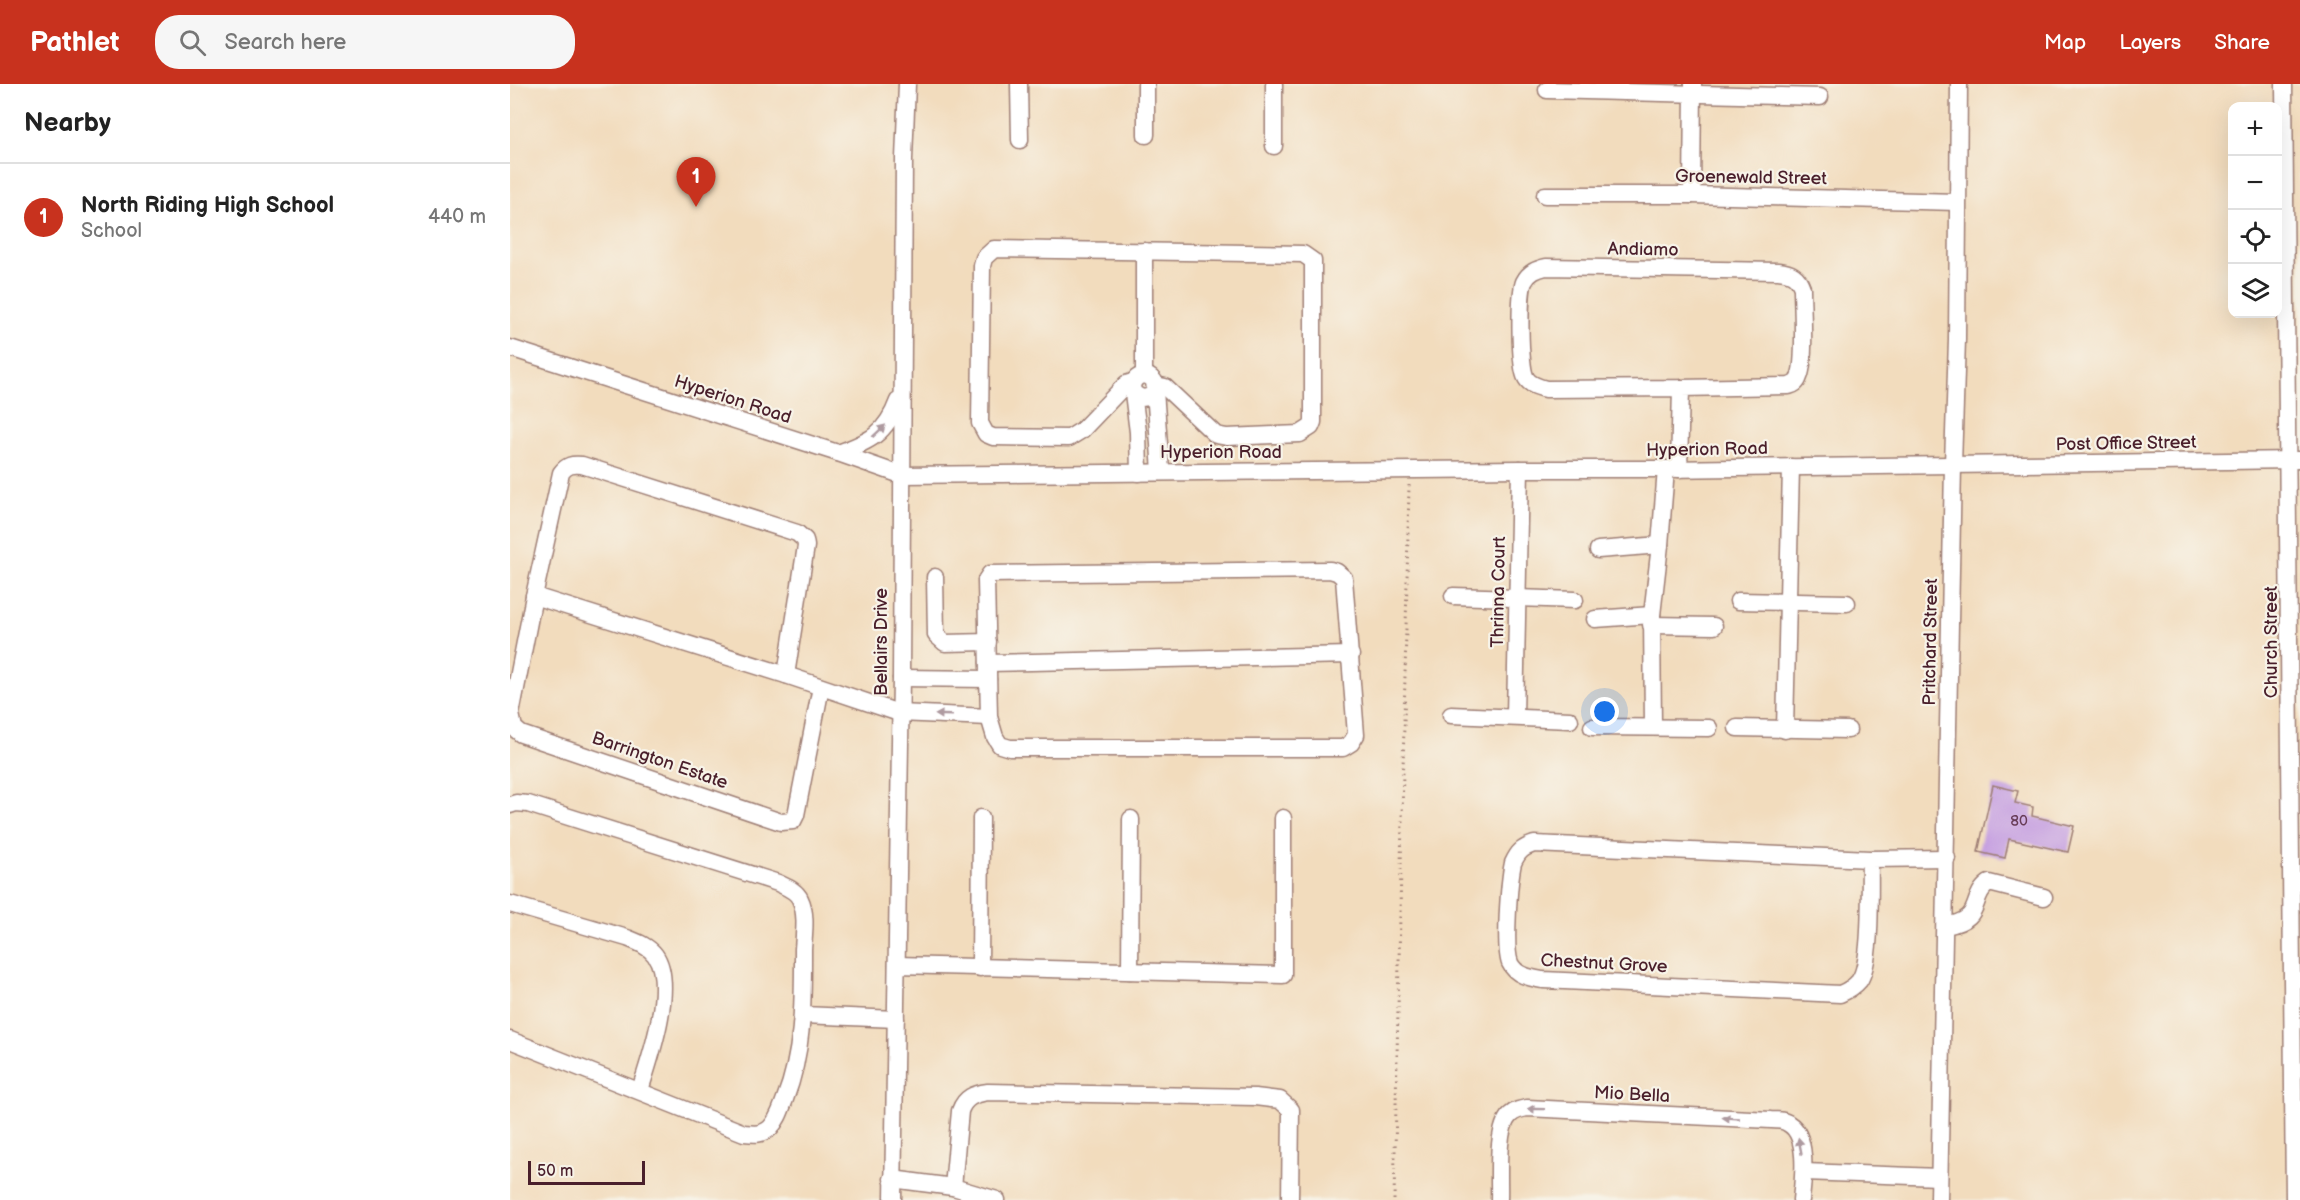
<!DOCTYPE html>
<meta charset="utf-8">
<style>
:root{--surface:#fff;--page:#f6f6f6;--text:#222;--muted:#767676;--line:#e0e0e0;--accent:#c8321e}
body{margin:0;font-family:"Balsamiq Sans",sans-serif;background:var(--page);color:var(--text)}
.controls{position:absolute;right:18px;top:18px;display:grid;overflow:hidden;border-radius:12px;box-shadow:0 6px 24px #0002}
.controls button{width:54px;height:54px;display:grid;place-items:center;padding:0;border:0;border-bottom:2px solid var(--line);background:var(--surface);color:var(--text);font:30px sans-serif}
.scale{position:absolute;left:18px;bottom:15px;width:117px;box-sizing:border-box;padding-left:6px;border:3px solid #4a1f2b;border-top:0;font-size:16px;line-height:21px;white-space:nowrap;color:#4a1f2b;-webkit-text-stroke:4px #f7f3e8;paint-order:stroke}
.you{position:absolute;left:1095px;top:628px;width:21px;height:21px;margin:-15px;border:4px solid #fff;border-radius:50%;background:#1a73e8;box-shadow:0 0 0 9px #1a73e833}
.badge{display:grid;place-items:center;width:39px;height:39px;border-radius:50%;background:var(--accent);color:#fff;font-size:20px;font-weight:700}
.pin{position:absolute;translate:-50% -50px;filter:drop-shadow(0 2px 3px #0008)}
.pin::after{content:'';position:absolute;top:32px;width:21px;height:18px;background:inherit;clip-path:polygon(0 0,100% 0,50% 100%)}
.list{margin:0;padding:0;list-style:none}
h2{display:flex;justify-content:space-between;align-items:center;height:78px;margin:0;padding:0 24px;font-size:26px}
h2 small{font-size:20px;font-weight:400;color:var(--muted)}
.list li{display:grid;grid-template-columns:39px 1fr auto;gap:18px;align-items:center;box-sizing:border-box;height:108px;padding:0 24px;border-top:2px solid var(--line)}
.list b{display:block;font-size:22px;white-space:nowrap}
.list p{margin:0;font-size:20px;white-space:nowrap;color:var(--muted)}
.list em{font-size:20px;font-style:normal;color:var(--muted)}
.icon{flex:none;width:33px;height:33px;fill:none;stroke:currentColor;stroke-width:2;stroke-linecap:round;stroke-linejoin:round}
.map{position:relative;flex:none;width:1790px;height:1116px;overflow:hidden}
header{display:flex;align-items:center;gap:36px;box-sizing:border-box;height:84px;padding:0 30px;background:var(--accent);color:#fff}
header strong{font-size:28px}
nav{display:flex;gap:33px;margin-inline-start:auto;font-size:21px}
.search{width:420px;height:54px;background:var(--page);display:flex;align-items:center;gap:15px;box-sizing:border-box;padding:0 21px;border-radius:24px;color:var(--muted);font-size:22px}
main{display:flex}
aside{flex:1;background:var(--surface)}
.map>svg:first-child{display:block}
.building{fill:#c198e0}
.lines{fill:none;stroke-linecap:round;stroke-linejoin:round}
.minor-casing{stroke:#9e7e74;stroke-width:19}
.path{stroke:#9e7e74;stroke-width:3;stroke-dasharray:1.5 4.5;stroke-linecap:butt}
.minor{stroke:#fff;stroke-width:16}
.oneway{fill:#ae9aa0}
.labels{text-anchor:middle;stroke-width:4.5;stroke-linejoin:round;paint-order:stroke}
.number-label{font-size:15px;fill:#683d58}
.street-label{font-size:18px;fill:#4a1f2b;stroke:#f7f3e8}
</style>
<header>
<strong>Pathlet</strong>
<div class="search"><svg class="icon" aria-label="search" viewBox="0 0 24 24"><circle cx="10" cy="10" r="6"/><path d="M15 15l6 6"/></svg>Search here</div>
<nav><a>Map</a><a>Layers</a><a>Share</a></nav>
</header>
<main>
<aside>
<h2>Nearby<small></small></h2>
<ul class="list">
<li><span class="badge">1</span><div><b>North Riding High School</b><p>School</p></div><em>440 m</em></li>
</ul>
</aside>
<div class="map">
<svg width="1790" height="1116" viewBox="0 0 1790 1116">
<rect width="100%" height="100%" fill="#f7f3e8"/>
<filter id="ink" filterUnits="userSpaceOnUse"><feTurbulence type="fractalNoise" baseFrequency=".0167" numOctaves="2"/><feDisplacementMap in="SourceGraphic" scale="12" xChannelSelector="R" yChannelSelector="G"/><feConvolveMatrix kernelMatrix="1 2 1 2 8 2 1 2 1" color-interpolation-filters="sRGB"/></filter>
<filter id="wash" filterUnits="userSpaceOnUse"><feTurbulence type="fractalNoise" baseFrequency=".008" numOctaves="4" result="noise"/><feDisplacementMap in="SourceGraphic" scale="24" xChannelSelector="R" yChannelSelector="G"/><feGaussianBlur stdDeviation="1.35" result="paint"/><feColorMatrix in="noise" values="0 0 0 0 0 0 0 0 0 0 0 0 0 0 0 0 0 1.4 0 .05"/><feComposite in="paint" operator="in"/></filter>
<g filter="url(#wash)">
<rect width="100%" height="100%" fill="#f2dcbd"/>
<g id="blocks">
<path class="building" d="M1483,701L1508,707L1505,719L1523,723L1522,732L1564,742L1558,768L1499,755L1495,774L1468,768Z"/>
</g>
</g>
<g filter="url(#ink)">
<use href="#blocks" fill-opacity="0" stroke="#9e7e74" stroke-width="1.5"/>
<g class="lines">
<defs>
<g id="minor">
<path d="M509,0L510,56"/>
<path d="M636,0V51"/>
<path d="M764,0V62"/>
<path d="M1774,0L1784,1116"/>
<path d="M1037,6L1310,13"/>
<path d="M1035,111H1182L1447,118"/>
<path d="M1182,111L1183,0"/>
<path d="M634,167V291"/>
<path d="M0,264L328,369L391,391L1010,385H1156L1790,376"/>
<path d="M623,298L616,300L572,346L559,354L483,353L476,350L470,339L472,182L474,174L484,165L793,170L803,177V338L801,343L790,350L717,353L706,351L655,303L646,301"/>
<path d="M645,307L651,387"/>
<path d="M625,310L631,314L639,313L645,307L644,297C637,288 626,290 622,301L628,348L629,389"/>
<path d="M328,369C359,358 376,350 388,317"/>
<path d="M1169,385L1171,304L1279,302C1285,300 1287,299 1289,293C1296,279 1292,222 1292,204C1288,192 1281,188 1268,187L1036,183C1027,185 1019,188 1014,198C1009,210 1009,283 1016,294C1020,301 1028,303 1036,305L1171,304"/>
<path d="M1088,466L1150,461"/>
<path d="M820,486L827,488L834,494L846,651L841,659L833,664H500L490,661L485,653L479,633L476,496L480,490Z"/>
<path d="M425,493L426,551L435,559L478,558"/>
<path d="M24,512L276,591L389,629L479,633"/>
<path d="M943,512L1065,516"/>
<path d="M1228,517L1337,519"/>
<path d="M1085,535L1142,531"/>
<path d="M1141,541L1204,542"/>
<path d="M478,579L841,571"/>
<path d="M276,591L296,462L295,456L287,449L72,381C62,380 57,381 51,389L24,512L1,630L4,644L11,650L271,738L283,737L286,731L311,603"/>
<path d="M391,594L478,595"/>
<path d="M941,631L1060,636"/>
<path d="M1005,633L1010,385"/>
<path d="M1082,643L1199,644"/>
<path d="M1143,643L1142,531L1150,461L1156,385"/>
<path d="M1227,644L1338,646"/>
<path d="M1275,646L1281,383"/>
<path d="M0,721L6,719L18,720L268,799C276,803 286,806 290,815C297,829 294,850 293,865C293,917 294,966 275,1015C271,1025 268,1036 260,1044C253,1051 244,1050 234,1049L0,956"/>
<path d="M1360,775C1359,800 1363,878 1349,897C1344,903 1337,907 1330,910L1033,896C1021,894 1006,892 1000,879C994,864 999,797 1003,779C1008,768 1012,764 1024,760L1360,775L1437,774"/>
<path d="M0,820L117,854C127,858 138,862 145,871C166,900 140,975 130,1006"/>
<path d="M1435,842C1476,835 1458,814 1479,799L1534,813"/>
<path d="M387,881L773,891V734"/>
<path d="M470,884L471,734"/>
<path d="M620,887L621,735"/>
<path d="M293,931L386,935"/>
<path d="M1294,1088L1429,1093"/>
<path d="M382,1095L443,1103L487,1116"/>
<path d="M443,1103L450,1027C455,1013 464,1010 478,1008L745,1013L770,1016L781,1026L780,1116"/>
<path d="M383,1116L391,594L394,75L397,0"/>
<path d="M989,1116C990,1096 985,1045 1000,1031C1005,1026 1011,1025 1017,1024L1261,1036C1267,1036 1274,1036 1279,1040C1299,1052 1293,1096 1291,1116"/>
<path d="M1429,1116L1443,381L1447,255L1449,0"/>
</g>
</defs>
<use href="#minor" class="minor-casing"/>
<path class="path" d="M884,1116L899,401"/>
<use href="#minor" class="minor"/>
</g>
<defs><path id="oneway-solid" d="M-6-.8H1V-3.2L6.5 0L1 3.2V.8H-6Z" transform="scale(1.5)"/></defs>
<g class="oneway">
<use href="#oneway-solid" transform="translate(369 347) rotate(-43)"/>
<use href="#oneway-solid" transform="translate(434 631) rotate(-178)"/>
<use href="#oneway-solid" transform="translate(1026 1025) rotate(-179)"/>
<use href="#oneway-solid" transform="translate(1221 1034) rotate(-177)"/>
<use href="#oneway-solid" transform="translate(1290 1062) rotate(-101)"/>
</g>
</g>
<g class="labels">
<g class="number-label">
<text x="1509" y="742">80</text>
</g>
<g class="street-label">
<text transform="translate(1241 93) rotate(1)" y="6">Groenewald Street</text>
<text transform="translate(1133 165) rotate(1)" y="6">Andiamo</text>
<text transform="translate(223 315) rotate(18)" y="6">Hyperion Road</text>
<text transform="translate(1616 359) rotate(-1)" y="6">Post Office Street</text>
<text transform="translate(1197 365) rotate(-1)" y="6">Hyperion Road</text>
<text x="711" y="374">Hyperion Road</text>
<text transform="translate(988 508) rotate(-89)" y="6">Thrinna Court</text>
<text transform="translate(371 558) rotate(-90)" y="6">Bellairs Drive</text>
<text transform="translate(1420 558) rotate(-89)" y="6">Pritchard Street</text>
<text transform="translate(1761 558) rotate(-90)" y="6">Church Street</text>
<text transform="translate(150 676) rotate(19)" y="6">Barrington Estate</text>
<text transform="translate(1094 879) rotate(3)" y="6">Chestnut Grove</text>
<text transform="translate(1122 1010) rotate(3)" y="6">Mio Bella</text>
</g>
</g>
</svg>
<div class="controls">
<button>+</button>
<button>−</button>
<button><svg class="icon" aria-label="locate" viewBox="0 0 24 24"><circle cx="12" cy="12" r="6"/><path d="M12 2v4M12 18v4M2 12h4M18 12h4"/></svg></button>
<button><svg class="icon" aria-label="layers" viewBox="0 0 24 24"><path d="M12 4l9 5-9 5-9-5zM3 14l9 5 9-5"/></svg></button>
</div>
<div class="scale">50 m</div>
<div class="you"></div>
<div class="pin badge" style="left:186px;top:123px">1</div>
</div>
</main>
